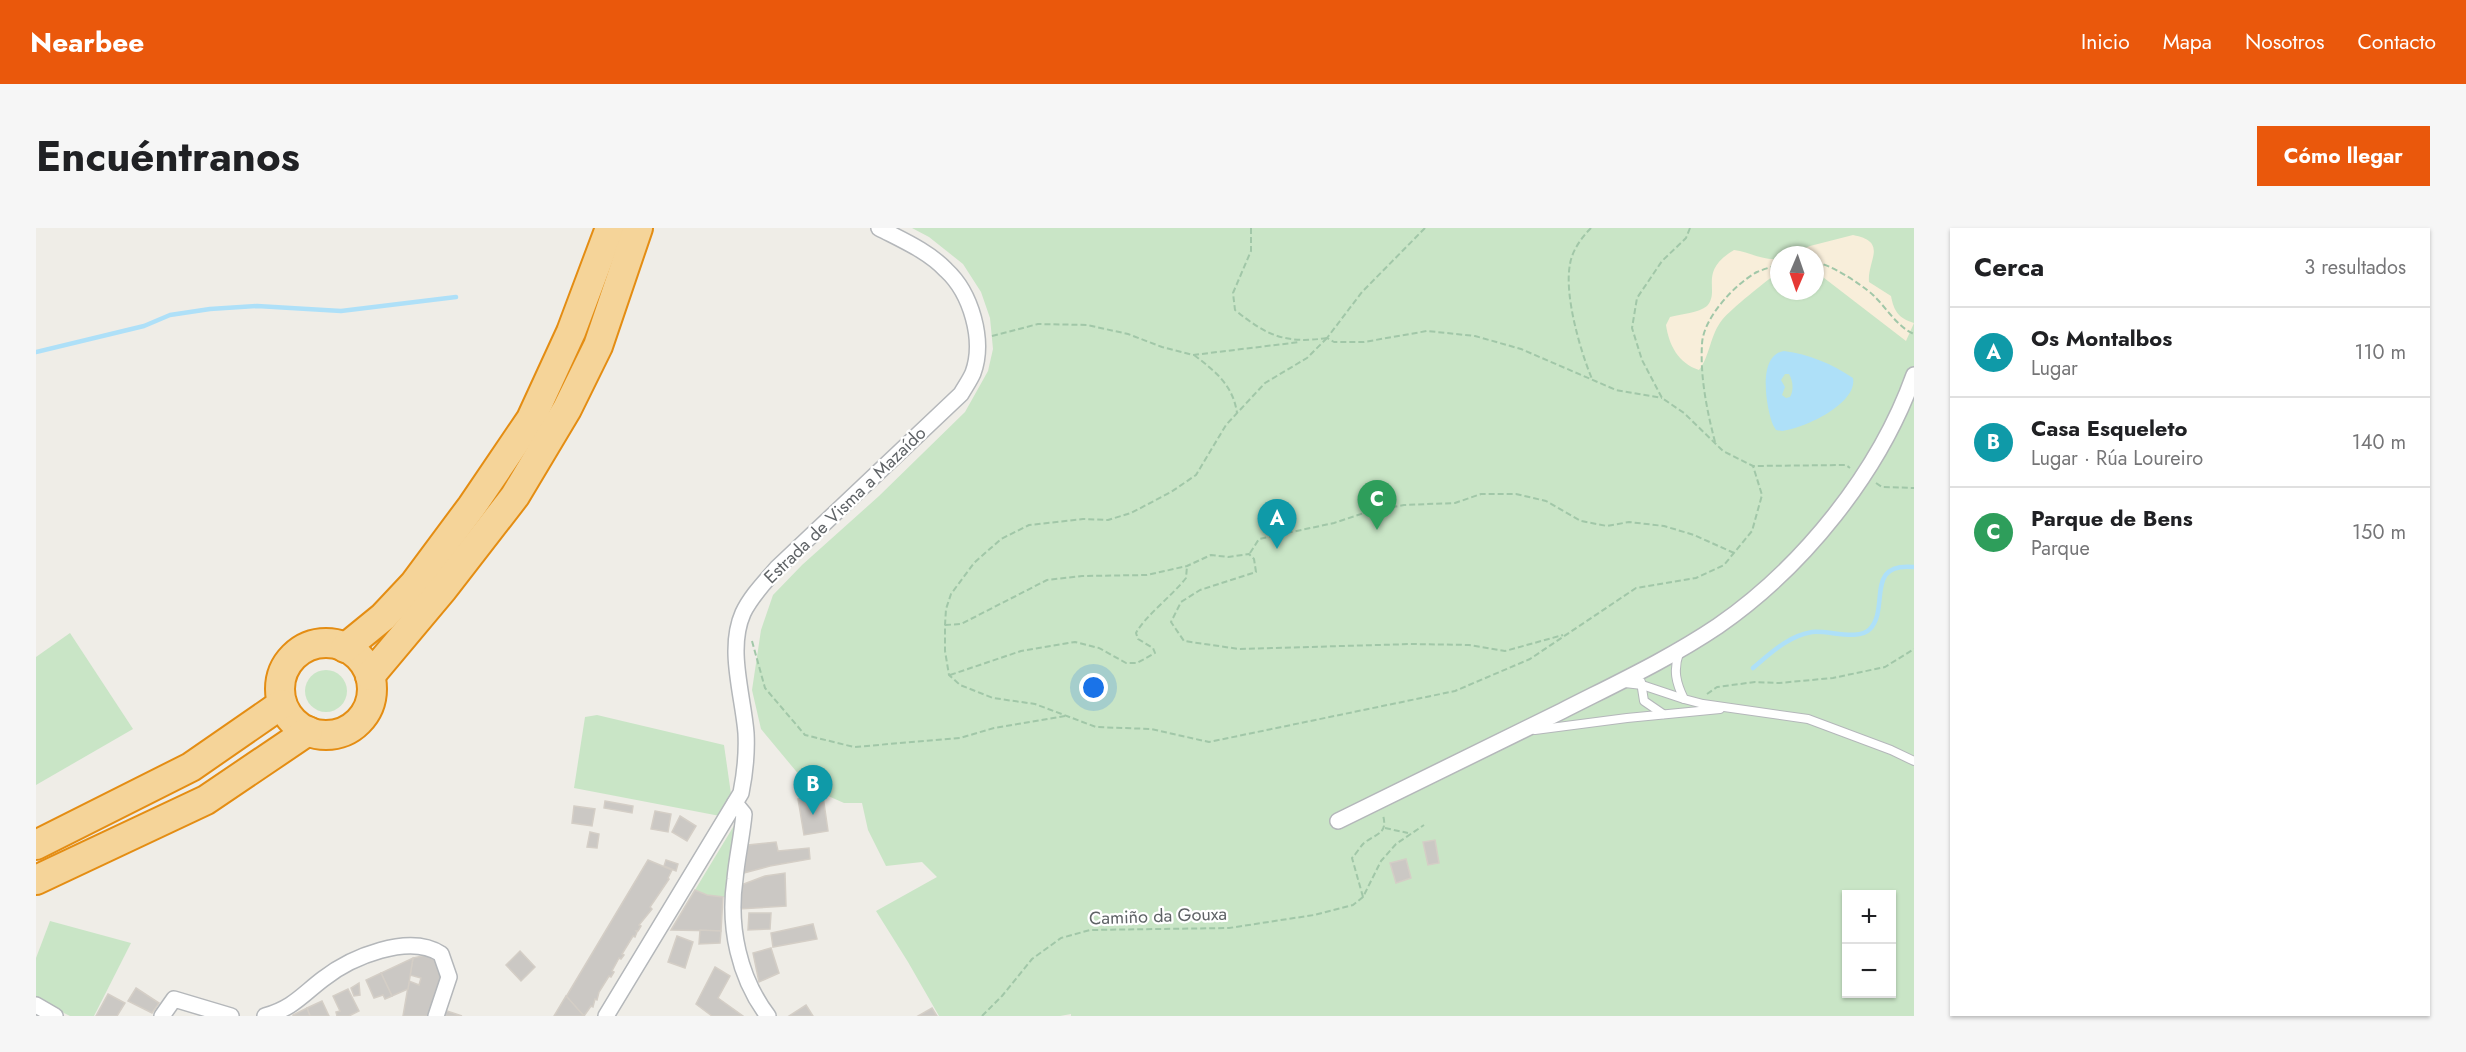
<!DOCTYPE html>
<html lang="es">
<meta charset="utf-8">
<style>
:root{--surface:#fff;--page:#f6f6f6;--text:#202124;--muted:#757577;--line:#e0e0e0;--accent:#ea580c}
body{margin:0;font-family:Jost,sans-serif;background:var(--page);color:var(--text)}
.controls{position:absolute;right:18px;bottom:18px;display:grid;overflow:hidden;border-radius:0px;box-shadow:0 2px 4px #0004}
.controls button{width:54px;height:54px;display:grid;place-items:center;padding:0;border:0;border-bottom:2px solid var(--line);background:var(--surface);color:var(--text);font:30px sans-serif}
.compass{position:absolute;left:1734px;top:18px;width:54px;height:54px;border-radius:50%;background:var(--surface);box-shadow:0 2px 4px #0004;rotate:182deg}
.you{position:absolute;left:1058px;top:460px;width:21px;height:21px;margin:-15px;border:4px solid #fff;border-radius:50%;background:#1a73e8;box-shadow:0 0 0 9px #1a73e833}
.badge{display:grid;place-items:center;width:39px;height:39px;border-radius:50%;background:var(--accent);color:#fff;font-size:20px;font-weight:700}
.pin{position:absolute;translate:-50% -50px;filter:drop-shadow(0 2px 3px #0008)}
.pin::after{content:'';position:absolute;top:32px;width:21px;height:18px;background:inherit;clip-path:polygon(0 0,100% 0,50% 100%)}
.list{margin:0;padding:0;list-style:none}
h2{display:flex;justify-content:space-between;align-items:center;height:78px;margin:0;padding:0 24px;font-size:26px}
h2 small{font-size:20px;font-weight:400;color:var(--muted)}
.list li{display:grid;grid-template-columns:39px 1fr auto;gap:18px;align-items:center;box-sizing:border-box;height:90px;padding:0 24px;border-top:2px solid var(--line)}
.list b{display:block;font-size:22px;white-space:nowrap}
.list p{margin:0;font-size:20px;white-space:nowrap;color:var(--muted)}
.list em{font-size:20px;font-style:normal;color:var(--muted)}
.map{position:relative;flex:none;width:1878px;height:788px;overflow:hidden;border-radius:0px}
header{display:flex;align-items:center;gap:36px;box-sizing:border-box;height:84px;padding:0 30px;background:var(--accent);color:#fff}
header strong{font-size:28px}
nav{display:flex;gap:33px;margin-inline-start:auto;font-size:21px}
.intro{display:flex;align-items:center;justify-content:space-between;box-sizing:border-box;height:144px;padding:0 36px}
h1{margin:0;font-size:42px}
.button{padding:15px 27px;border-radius:0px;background:var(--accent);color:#fff;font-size:21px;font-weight:700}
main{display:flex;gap:36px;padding:0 36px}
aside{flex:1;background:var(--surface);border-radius:0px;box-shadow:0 2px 4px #0004}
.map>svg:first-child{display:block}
.green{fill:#c9e5c6;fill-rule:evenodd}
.sand{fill:#f8eeda}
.water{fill:#aee0f8;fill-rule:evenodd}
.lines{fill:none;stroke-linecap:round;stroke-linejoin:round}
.stream{stroke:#aee0f8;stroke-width:4.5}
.building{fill:#cbc8c4;stroke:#d4cec6;stroke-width:1.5}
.lane-casing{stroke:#b4b7ba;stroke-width:10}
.street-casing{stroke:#b4b7ba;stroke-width:18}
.highway-casing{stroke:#e48d13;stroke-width:32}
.path{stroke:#a1c7a8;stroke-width:2;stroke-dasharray:6 3;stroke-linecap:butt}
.lane{stroke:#fff;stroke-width:8}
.street{stroke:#fff;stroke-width:15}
.highway{stroke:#f5d499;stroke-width:28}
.labels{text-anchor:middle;stroke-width:4.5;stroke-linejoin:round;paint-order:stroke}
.street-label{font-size:18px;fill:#5f6366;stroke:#fff}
</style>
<header>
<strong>Nearbee</strong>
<nav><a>Inicio</a><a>Mapa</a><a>Nosotros</a><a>Contacto</a></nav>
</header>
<div class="intro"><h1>Encuéntranos</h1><a class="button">Cómo llegar</a></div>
<main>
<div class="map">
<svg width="1878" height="788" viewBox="0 0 1878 788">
<rect width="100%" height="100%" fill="#efede7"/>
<g class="green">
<path d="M876,0H1878V788H1035V786L1024,788H903L872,734L840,683L901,649L886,634L850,638L832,602L826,575H808L774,560L725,501L716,462L725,402L737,367L766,337L843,268L929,184L952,143L957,121L954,90L945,64L927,36L893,9ZM1743,27H1779V63H1743ZM1810,666H1856V766H1810Z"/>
<path d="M34,405L97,501L0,557V429Z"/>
<circle cx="290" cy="463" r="21"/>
<path d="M561,487L688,517L695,566L684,588L538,560L549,489Z"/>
<path d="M702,591L694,670L671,667L659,662Z"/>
<path d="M14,693L95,715L58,788H34L0,771V730Z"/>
</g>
<g class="sand">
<path d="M1817,7C1853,14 1831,32 1833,54L1855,68C1858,83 1862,90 1878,95L1870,113L1779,43V27H1753L1774,18Z"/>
<path d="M1698,22C1714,24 1727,33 1743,31V44C1732,51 1694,82 1686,92C1674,107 1674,128 1663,142C1642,135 1633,117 1630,97L1634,89C1645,86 1663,85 1671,78C1685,62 1661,44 1698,22Z"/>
</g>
<path class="water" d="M1748,123C1773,126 1796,136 1817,150C1822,176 1767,201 1746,203L1740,202L1737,197C1730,179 1721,127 1748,123ZM1749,146H1753C1757,153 1758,162 1754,169L1750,170L1746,167L1749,159L1745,152Z"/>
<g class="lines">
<g class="stream">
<path d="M0,124L108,98L134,87L174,81L221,78L305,83L420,69"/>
<path d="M1717,440C1735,425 1752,408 1776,404C1792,402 1823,413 1834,401C1854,380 1828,334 1878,339"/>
</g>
</g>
<g class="building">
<path d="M787,568L792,603L768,607L762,571Z"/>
<path d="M569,573L597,578L596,585L568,580Z"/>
<path d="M538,578L559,581L556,598L536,595Z"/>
<path d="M619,583L635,586L632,604L615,601Z"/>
<path d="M644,588L660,598L651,613L636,604Z"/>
<path d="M554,604L563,606L561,620L551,619Z"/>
<path d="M1399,612L1403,635L1392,637L1387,614Z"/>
<path d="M740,614L742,623L773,620L774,631L734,638L708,645L712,617Z"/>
<path d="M1370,631L1375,650L1360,655L1354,635Z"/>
<path d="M612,632L636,642L632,650L633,651L614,679L616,681L603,697L605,698L602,703H600L601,704L599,709L597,708L586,726L588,727L585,731L583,730L576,743L578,744L575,749L573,748L563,764L561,772L559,771L557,779L555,778L548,788L530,769Z"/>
<path d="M630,632L642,636L640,643L628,638Z"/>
<path d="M749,645L750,678L703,681L705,657L729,648Z"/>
<path d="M659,662L671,667L687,669L685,703L635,702Z"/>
<path d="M713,685H735L734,701L712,702Z"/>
<path d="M777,696L781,711L737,719L735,705Z"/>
<path d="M664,702L685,703L684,715L663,716Z"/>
<path d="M641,708L657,714L649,740L632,734Z"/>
<path d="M735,720L743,745L723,754L717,725Z"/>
<path d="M484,723L499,739L485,753L470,737Z"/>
<path d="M390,727L400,732L407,745L395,788H367L373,753L383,757L385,750L374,747L377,730Z"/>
<path d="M377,730L372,761L356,768L345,745Z"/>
<path d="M679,739L694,748L682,770L707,788H676L660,776Z"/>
<path d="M345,745L356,768L349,771L347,767L338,770L330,752Z"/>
<path d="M323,755L324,767L318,768L315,760Z"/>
<path d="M100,760L123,775L116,785L92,773Z"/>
<path d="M312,761L323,783L313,788H301L300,784L304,783L297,768Z"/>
<path d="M72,766L89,775L81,788H60Z"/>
<path d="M530,768L532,770L548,788H518Z"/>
<path d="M286,773L293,788H274L271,780Z"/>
<path d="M770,777L777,788H753Z"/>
<path d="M271,780L274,788H257V787Z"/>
<path d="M896,780L901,788H882Z"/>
<path d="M408,782L426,788H406Z"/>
</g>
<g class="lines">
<defs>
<g id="lane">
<path d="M1643,425C1637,442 1640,455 1648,471L1667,476L1772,491L1855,522L1878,533"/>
<path d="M1605,454L1608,473L1627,486"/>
<path d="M1589,455L1606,457L1648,471"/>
<path d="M1499,502L1591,490L1684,481"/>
</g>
<g id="street">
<path d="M699,575L708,586C706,608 701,629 699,651C692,699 703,750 732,788"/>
<path d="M1302,593C1377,556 1452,520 1526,483C1579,456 1633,431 1682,398C1767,339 1843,245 1878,147"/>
<path d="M0,777L19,788"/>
<path d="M126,788L138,771L195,788"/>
<path d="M229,788C257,780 266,767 287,751C315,729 373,705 405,726L413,749L400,788"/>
<path d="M570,788L705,565C709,545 711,524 710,505C707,467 691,421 707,385C715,368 729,354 741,340L925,166C929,159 934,152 937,145C949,112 935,65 910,42C892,23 866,12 843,0"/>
</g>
<g id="highway">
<circle cx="290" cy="461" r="46"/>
<path d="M309,420L347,389L378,356L436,278L495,191L535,104L574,0"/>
<path d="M334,448L407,361L479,268L531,181L562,118L602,0"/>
<path d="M0,617L155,539L246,476"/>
<path d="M0,652L170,572L272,503"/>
</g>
</defs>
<use href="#lane" class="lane-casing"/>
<use href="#street" class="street-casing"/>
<use href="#highway" class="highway-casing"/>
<g class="path">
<path d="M1215,0V23L1197,65L1199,82C1231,108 1250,116 1291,110"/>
<path d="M1389,0L1326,64L1291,110L1298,114H1328L1391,103L1439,108L1485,121L1580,162L1626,170"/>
<path d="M1555,0C1545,10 1536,23 1534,36C1528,67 1544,122 1556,151"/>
<path d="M1654,0L1650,10L1626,33L1601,70L1596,100L1606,132L1626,170L1648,185L1687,223L1717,238L1810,237L1814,240"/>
<path d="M1779,34C1794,36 1825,56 1837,67C1850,79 1861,99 1878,106"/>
<path d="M956,108L1002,96L1051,97L1092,106L1126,119L1157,127L1264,114"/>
<path d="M1291,110L1271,130L1229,155L1190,197L1160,247L1135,264L1095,285L1072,292L1047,291L993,297L965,311L938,335L915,366L910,381L909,397V423L913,447L924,457L957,470L999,476L1060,499L1115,501L1173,514L1419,463L1494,431L1600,360L1660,350L1688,337L1716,303L1726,267L1717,238"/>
<path d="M1158,127C1179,143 1197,157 1201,185"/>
<path d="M1679,214C1671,183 1664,149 1666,116C1667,90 1699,56 1721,44C1728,41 1736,39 1743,36"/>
<path d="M1840,255L1846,259L1878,260"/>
<path d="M1214,325L1223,311L1298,295L1334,283L1368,277L1419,275L1445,266H1480L1510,273L1545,293L1571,298L1593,294L1628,298L1658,307L1698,325"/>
<path d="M909,397L925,396L1011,352L1046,348L1111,347L1151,338L1175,327L1192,329L1213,326L1218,331L1220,344L1164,362L1145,374L1135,394L1148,413L1203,421L1376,416L1433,417L1469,423L1527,407"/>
<path d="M716,413L729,460L769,507L818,519L924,510L958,500L1029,488"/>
<path d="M914,447L985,423L1039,414L1063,420L1090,435H1101L1119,425L1117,420L1102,411L1100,405C1109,388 1136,368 1150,350L1151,338"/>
<path d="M1671,466L1681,459L1719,454L1743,455L1797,450L1849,439L1878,421"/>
<path d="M1349,600L1372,605"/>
<path d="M1327,669L1316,630C1320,626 1324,619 1328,615C1341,605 1352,606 1347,587"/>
<path d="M946,788L966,768L996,731L1025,710L1054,702L1193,700L1278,687L1317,677L1327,669L1345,633L1360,616L1388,597"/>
</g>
<use href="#lane" class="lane"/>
<use href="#street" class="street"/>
<use href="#highway" class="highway"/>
</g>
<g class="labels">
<g class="street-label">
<text transform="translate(809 277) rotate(-44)" y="6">Estrada de Visma a Mazaído</text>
<text transform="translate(1122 688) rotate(-2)" y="6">Camiño da Gouxa</text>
</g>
</g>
</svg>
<div class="controls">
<button>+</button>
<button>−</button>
</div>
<svg class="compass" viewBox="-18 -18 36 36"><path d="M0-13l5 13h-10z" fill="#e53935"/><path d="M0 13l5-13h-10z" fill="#757577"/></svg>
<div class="you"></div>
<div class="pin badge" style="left:1241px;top:321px;background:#0f9aa8">A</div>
<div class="pin badge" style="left:777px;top:587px;background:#0f9aa8">B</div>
<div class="pin badge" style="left:1341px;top:302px;background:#2e9e5b">C</div>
</div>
<aside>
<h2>Cerca<small>3 resultados</small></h2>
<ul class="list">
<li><span class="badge" style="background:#0f9aa8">A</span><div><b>Os Montalbos</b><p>Lugar</p></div><em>110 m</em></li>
<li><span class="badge" style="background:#0f9aa8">B</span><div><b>Casa Esqueleto</b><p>Lugar · Rúa Loureiro</p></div><em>140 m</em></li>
<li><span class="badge" style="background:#2e9e5b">C</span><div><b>Parque de Bens</b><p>Parque</p></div><em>150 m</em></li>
</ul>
</aside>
</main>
